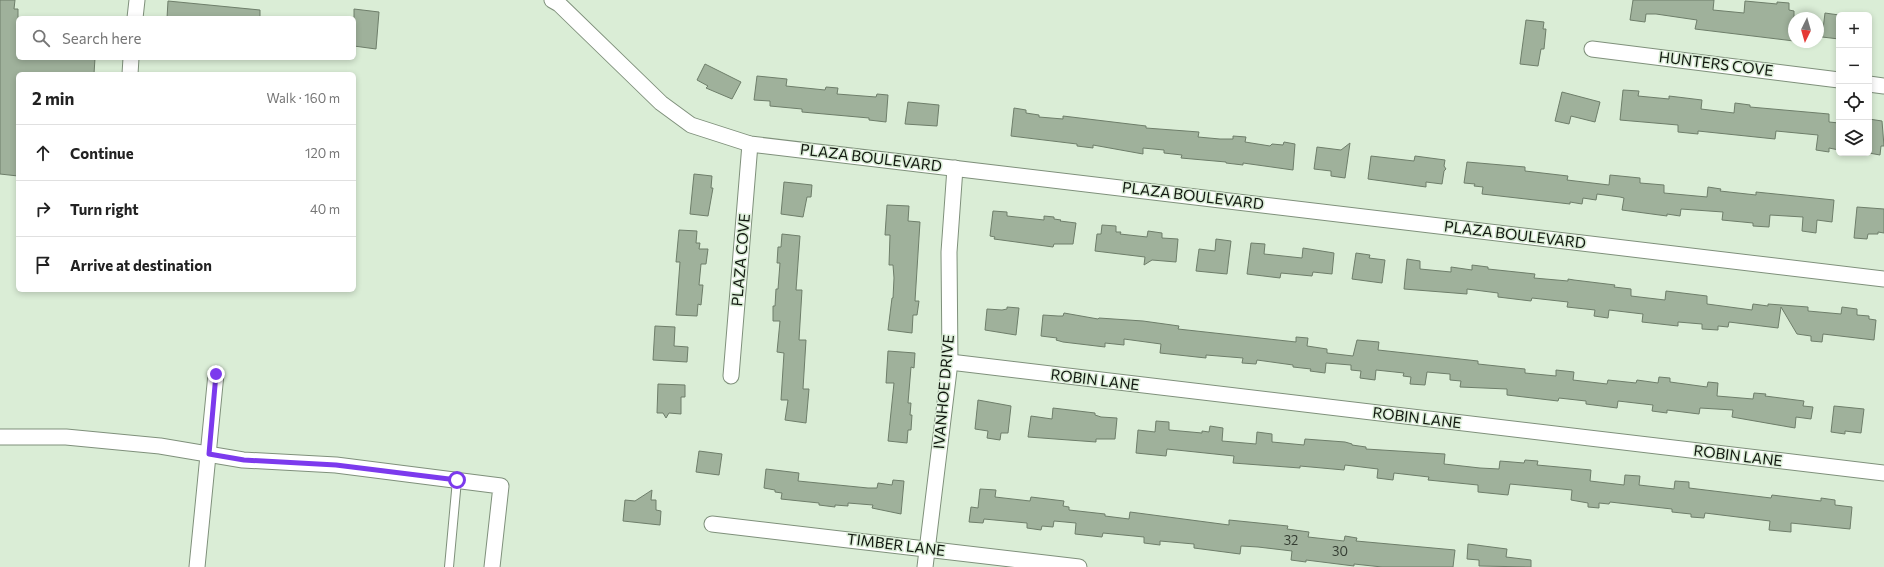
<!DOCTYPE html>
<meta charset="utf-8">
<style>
:root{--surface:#fff;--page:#f6f6f6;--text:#222;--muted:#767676;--line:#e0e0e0}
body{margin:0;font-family:Commissioner,sans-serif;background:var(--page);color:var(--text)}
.controls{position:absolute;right:12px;top:12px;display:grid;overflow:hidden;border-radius:6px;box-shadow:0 2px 6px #0003}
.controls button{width:36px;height:36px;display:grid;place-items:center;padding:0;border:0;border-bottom:1px solid var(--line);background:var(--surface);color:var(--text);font:20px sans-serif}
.compass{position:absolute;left:1788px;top:12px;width:36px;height:36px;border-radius:50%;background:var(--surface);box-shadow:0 2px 6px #0003;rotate:185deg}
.stop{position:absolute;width:12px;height:12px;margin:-9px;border:3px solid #7c3aed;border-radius:50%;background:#fff}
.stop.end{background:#7c3aed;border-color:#fff;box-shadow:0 1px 4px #0008}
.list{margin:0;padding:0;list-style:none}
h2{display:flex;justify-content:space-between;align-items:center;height:52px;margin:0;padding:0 16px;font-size:17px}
h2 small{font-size:13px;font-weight:400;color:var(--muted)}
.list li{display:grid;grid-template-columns:26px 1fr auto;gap:12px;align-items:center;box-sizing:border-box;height:56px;padding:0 16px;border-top:1px solid var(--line)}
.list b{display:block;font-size:15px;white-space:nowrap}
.list em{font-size:13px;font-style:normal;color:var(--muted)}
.icon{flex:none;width:22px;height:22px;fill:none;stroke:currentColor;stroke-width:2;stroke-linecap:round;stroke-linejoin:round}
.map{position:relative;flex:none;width:1884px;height:567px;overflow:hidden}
.search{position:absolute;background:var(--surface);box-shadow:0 2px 6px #0003;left:16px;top:16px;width:340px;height:44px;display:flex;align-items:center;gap:10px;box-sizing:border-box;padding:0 14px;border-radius:6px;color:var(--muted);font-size:15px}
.panel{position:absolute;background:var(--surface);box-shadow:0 2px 6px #0003;left:16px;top:72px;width:340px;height:220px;border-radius:6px}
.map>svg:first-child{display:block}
.building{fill:#9fb19b;stroke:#6e7e6a}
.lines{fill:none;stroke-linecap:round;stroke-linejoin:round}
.lane-casing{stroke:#7f907b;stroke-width:10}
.street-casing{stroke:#7f907b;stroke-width:17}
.lane{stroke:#fff;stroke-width:8}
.street{stroke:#fff;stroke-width:15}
.route{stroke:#7c3aed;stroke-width:5}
.labels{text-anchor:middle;stroke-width:3;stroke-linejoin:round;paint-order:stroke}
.number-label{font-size:13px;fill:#353e33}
.street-label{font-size:15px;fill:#121810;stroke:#daedd6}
</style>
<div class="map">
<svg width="1884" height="567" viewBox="0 0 1884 567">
<rect width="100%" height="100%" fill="#daedd6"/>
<g class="building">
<path d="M0,0H15L14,9H18V58H95L94,74H18V176L0,174Z"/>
<path d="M1633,0H1714L1713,10L1744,13L1745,1L1777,4V2L1789,3V10L1794,11V41L1695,29L1697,20L1656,14H1646L1645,22L1630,20Z"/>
<path d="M168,1L260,10V18H167Z"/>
<path d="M354,9L379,12L376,49L354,46Z"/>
<path d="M1825,13L1839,15V39L1822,37Z"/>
<path d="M1526,20L1544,22L1543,29H1546L1544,49H1541L1538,66L1520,64Z"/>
<path d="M705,64L741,82L732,99L706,88L708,86L697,80Z"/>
<path d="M757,76L787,79L786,86L825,90L826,87L838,88L837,94L876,97L877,94L888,95L886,122L869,120V118L802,112V109L770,106V101L754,100Z"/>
<path d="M1623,90L1639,91L1638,96L1669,99V96L1702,100L1701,109L1734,113L1735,103L1750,105V107L1829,114V122L1839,123V150L1829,148V152L1816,150L1818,135L1776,131L1775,139L1698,131V134L1678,132V125L1620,120Z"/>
<path d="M1562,92L1600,102L1595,122L1571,116L1569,124L1555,121Z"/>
<path d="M908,102L939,105L937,126L905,124Z"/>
<path d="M1014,108L1026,110V113L1039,115V117L1063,119V116L1146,126V128L1199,132L1198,137L1220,139H1233V136L1246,137L1245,142L1270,146L1272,144L1283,145L1284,142L1295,144L1293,170L1243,163V165L1226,163V162L1181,158L1182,155L1164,153V150L1143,148V154L1093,145V148L1077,146V144L1011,136Z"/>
<path d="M1869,119L1882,121L1884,146H1881L1880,155L1869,153Z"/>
<path d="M1350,143L1345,178L1331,176V171L1314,169L1317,147L1341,150Z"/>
<path d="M1371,156L1414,161L1415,156L1445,160L1444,166L1446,169L1444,171L1442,184L1426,182V187L1368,179Z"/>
<path d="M1467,162L1525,167V171L1568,176L1567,180L1609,185L1610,175L1640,178V183L1664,185V193L1707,197L1708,187L1721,189L1720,191L1756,195V192L1834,200L1832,222L1817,220L1816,233L1802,231L1803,217L1770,215L1769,227L1753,226V223L1722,220L1723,212L1681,209L1680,216L1667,214V216L1622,210L1624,198L1620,197L1597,194L1596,200L1583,198L1582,204L1570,202V204L1482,194L1483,187L1474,186L1475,184L1464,183Z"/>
<path d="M694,174L712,176L711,188H713L708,216L690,214Z"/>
<path d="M784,182L812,185L811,197H807L803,217L781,214Z"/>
<path d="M887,205L909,206L908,221L920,222L915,301H919L917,315H913L912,333L888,330L892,298H893L894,278L893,265H889L890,235H885Z"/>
<path d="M1857,207L1884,209V233L1878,232V234H1868L1867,239L1854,238Z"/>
<path d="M993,211L1007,212V216L1044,220V216L1054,217V219L1061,220L1060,221L1076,223L1073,244H1054L1053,247L994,239L995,237L990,236Z"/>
<path d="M1102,225L1116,226V232H1121L1120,234L1147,237L1148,231L1162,233V238L1178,239L1176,262L1152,260L1144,265L1145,257L1095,251L1097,234H1101Z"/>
<path d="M679,230L697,231L696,243H700L699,249H708L706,264H701L699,285H703L701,305L698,304L697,316L676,315L680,262H676Z"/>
<path d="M782,234L800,236L796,290H802L799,340H806L803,389H809L806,423L785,420L788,400H781L784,353L777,352L780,321H773V306H775L776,289H778L780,263H777L778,247H781Z"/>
<path d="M1216,239L1231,241L1227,274L1196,271L1199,249L1215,251Z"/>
<path d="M1251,243L1265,244L1264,254L1302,258L1303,248L1334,253L1332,274L1313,272L1312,276L1281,273L1280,278L1247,274Z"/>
<path d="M1356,253L1370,255L1369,258L1385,260L1382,283L1352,279Z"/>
<path d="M1407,259L1420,261V269L1451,272V267L1472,270V265L1488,267V269L1535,274L1534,278L1568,281V279L1574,280L1615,285L1614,287L1631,289V296L1665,300L1666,291L1707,296V304L1752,310L1753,304L1768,306V304L1808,307V311L1841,314L1842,307L1857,309V315L1869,316V319L1876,320L1874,340L1823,334L1822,342L1811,341V336L1797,334L1781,307L1778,328L1729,322L1728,327L1718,326V330L1702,329V324L1678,322V326L1642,322L1643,314L1609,310L1608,318L1594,316L1595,310L1567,307L1568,302L1532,298L1531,301L1498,297V293L1467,289V294L1404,289Z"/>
<path d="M1007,307L1019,308L1016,335L985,330L987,309L1002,310L1007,309Z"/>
<path d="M1064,313L1098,319L1099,318L1143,321L1179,326L1178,329L1296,342V337L1308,338L1307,346L1327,349V353L1353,356L1357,340L1379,342L1378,350L1478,361V364L1525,369V373L1556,376V370L1574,372L1573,380L1607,384L1608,380L1636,383L1637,380L1658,383L1659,377L1670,378V382L1707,387L1708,382L1718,383L1717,396L1753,399L1754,393L1766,394L1765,396L1804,401L1803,406L1813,407L1811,419L1796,417L1795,428L1732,417L1733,410L1700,408L1699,414L1667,410V413L1652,411L1653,405L1618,401L1617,408L1586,404V401L1559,398L1558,401L1507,395V389L1460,387L1461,381L1450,380V374L1427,372L1425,385L1410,384L1411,377L1403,376L1404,373L1376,370L1375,380L1360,378L1361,371L1351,370V365L1326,363L1325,373L1310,371L1311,369L1293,367V365L1257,360L1256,364L1242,363L1243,358L1206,355V358L1160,353L1161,344L1124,339V345L1105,343V347L1063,342L1056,340L1057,338L1041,336L1043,315L1058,316H1063Z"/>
<path d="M655,326L675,327L674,346L688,347L687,362L653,360Z"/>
<path d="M888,351L915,353L914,368L911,367L908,403H911L910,415H912L911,430H908L907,443L888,441L894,383H886Z"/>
<path d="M658,384L685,385V397H681V414L669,413L666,418L663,413H657Z"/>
<path d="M978,400L1011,406L1008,433H1001L1000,440L987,438L988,431L975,429Z"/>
<path d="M1834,406L1864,409L1861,433L1845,431V434L1831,432Z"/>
<path d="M1053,408L1095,413V415L1101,417L1117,418L1115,439H1096V442L1028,437L1031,416L1052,419Z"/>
<path d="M1156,421L1169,422V430L1202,433V431L1209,432L1210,426L1223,428L1222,441L1256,444L1257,432L1272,434V442L1304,445L1305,439L1345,442L1352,444V445L1366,447V449L1445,454L1444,464L1480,468L1499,469L1500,461L1524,463L1525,460L1538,461L1537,465L1591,470L1590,481L1624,485L1625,475L1640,476L1639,485L1674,489L1675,481L1689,482V488L1771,498L1772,495L1821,501V498L1835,500V505L1852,507L1850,529L1791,523V532L1769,530L1770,521L1705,513L1704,518L1691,517V514L1672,512V509L1610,502L1609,504L1599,503V508L1588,507V503L1571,500L1572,490L1510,484L1508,495L1478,492V485L1428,480L1429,477L1394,473L1393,480L1377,478L1378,469L1345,465L1344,470L1300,466V468L1233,463L1234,456L1167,449L1166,456L1136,453L1138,430L1155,432Z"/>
<path d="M699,451L722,454L719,475L696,472Z"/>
<path d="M766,469L799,473L798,481L868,488H877L878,483L892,485L893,480L904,481L901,514L872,508L873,505L848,503V506L835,505V507L819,505V503L781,499L782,493L775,492V490L764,488Z"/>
<path d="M980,489L996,490L995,497L1030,501L1031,497L1064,501L1063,506L1069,507V510L1105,514V516L1129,519L1130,512L1229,525V520L1288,526L1287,529L1309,532L1308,537L1344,541L1345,536L1357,538L1356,541L1455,550L1453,567H1382L1354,564V566L1306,560V562L1291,560L1292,551L1258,547L1241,546L1240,554L1194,548V544L1160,541V545L1144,543V537L1103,533L1102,537L1075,534L1076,523L1054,521L1053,527L1042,526L1041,530L1027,528V523L984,519L983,523L969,522L971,507L978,508Z"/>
<path d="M652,490L651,500H656V510L661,511L660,525L623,521L625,500L635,501Z"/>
<path d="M1468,544L1507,549L1506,557L1531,560V567L1479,566V560L1467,559Z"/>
</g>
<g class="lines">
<defs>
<path id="lane" d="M449,567L457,480"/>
<g id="street">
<path d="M552,0L559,4L661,103L691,125L750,144L1884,279"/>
<path d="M135,18L137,0"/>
<path d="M1592,49L1839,80"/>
<path d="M130,74L131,58"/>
<path d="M1869,84L1884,86"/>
<path d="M950,362L1884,473"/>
<path d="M731,376L750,144"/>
<path d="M0,437H66L160,446L243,460L336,465L501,486L492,567"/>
<path d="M712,524L1079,567"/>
<path d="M197,567L216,374"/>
<path d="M925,567L950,362L949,252L955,168"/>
</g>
</defs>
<use href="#lane" class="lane-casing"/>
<use href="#street" class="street-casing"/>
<use href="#lane" class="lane"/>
<use href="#street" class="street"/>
</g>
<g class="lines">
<path class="route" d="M216,374L209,454L244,460L336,465L457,480"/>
</g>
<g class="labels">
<g class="number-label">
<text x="1291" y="545">32</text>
<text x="1340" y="556">30</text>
</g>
<g class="street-label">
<text transform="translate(1716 64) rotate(7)" y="5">HUNTERS COVE</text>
<text transform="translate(871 158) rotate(7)" y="5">PLAZA BOULEVARD</text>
<text transform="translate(1193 196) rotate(7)" y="5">PLAZA BOULEVARD</text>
<text transform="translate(1515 235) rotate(7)" y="5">PLAZA BOULEVARD</text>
<text transform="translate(741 260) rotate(-85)" y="5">PLAZA COVE</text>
<text transform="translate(1095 380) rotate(7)" y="5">ROBIN LANE</text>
<text transform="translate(944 392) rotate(-85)" y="5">IVANHOE DRIVE</text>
<text transform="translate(1417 418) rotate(7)" y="5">ROBIN LANE</text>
<text transform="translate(1738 456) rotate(7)" y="5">ROBIN LANE</text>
<text transform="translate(896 545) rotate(7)" y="5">TIMBER LANE</text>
</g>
</g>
</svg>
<div class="controls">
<button>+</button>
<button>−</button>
<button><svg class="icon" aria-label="locate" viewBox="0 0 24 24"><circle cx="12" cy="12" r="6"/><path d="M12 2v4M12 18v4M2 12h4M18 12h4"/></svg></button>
<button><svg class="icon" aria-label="layers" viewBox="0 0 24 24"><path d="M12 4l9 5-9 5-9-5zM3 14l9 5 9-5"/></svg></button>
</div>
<svg class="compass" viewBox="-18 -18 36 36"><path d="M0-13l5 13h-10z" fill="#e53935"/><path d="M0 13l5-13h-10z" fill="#767676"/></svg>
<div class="stop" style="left:457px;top:480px"></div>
<div class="stop end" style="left:216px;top:374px"></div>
<div class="search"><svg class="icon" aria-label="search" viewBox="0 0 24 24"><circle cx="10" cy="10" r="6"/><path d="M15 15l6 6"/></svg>Search here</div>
<section class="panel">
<h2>2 min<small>Walk · 160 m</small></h2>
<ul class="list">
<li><svg class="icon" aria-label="ahead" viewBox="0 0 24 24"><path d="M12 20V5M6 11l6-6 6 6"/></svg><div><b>Continue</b></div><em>120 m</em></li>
<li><svg class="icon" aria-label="right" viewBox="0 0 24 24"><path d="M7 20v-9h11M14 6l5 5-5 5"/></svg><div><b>Turn right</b></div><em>40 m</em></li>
<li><svg class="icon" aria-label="arrive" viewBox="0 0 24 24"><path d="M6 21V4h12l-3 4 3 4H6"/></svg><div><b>Arrive at destination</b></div></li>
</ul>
</section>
</div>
